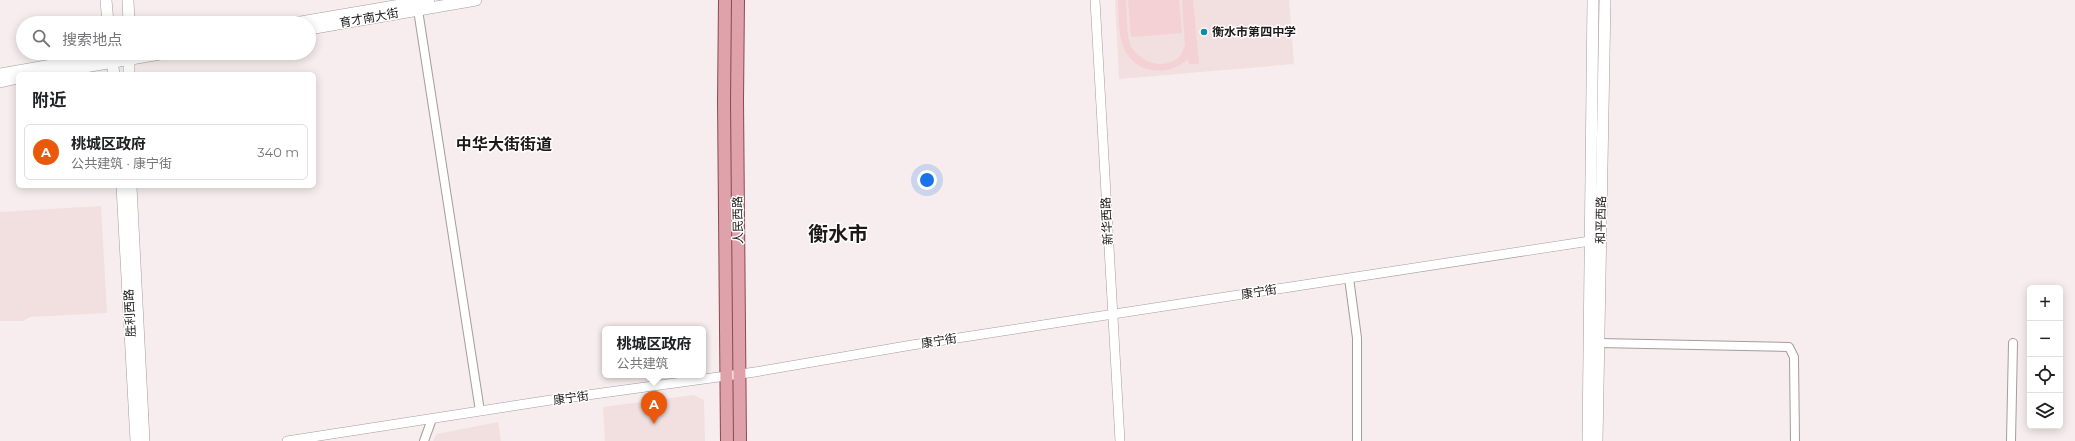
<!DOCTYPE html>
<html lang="zh">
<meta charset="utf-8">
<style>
:root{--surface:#fff;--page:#f2f2f2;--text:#202124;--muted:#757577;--line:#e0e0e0;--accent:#ea580c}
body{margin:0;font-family:Montserrat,"Noto Sans SC",sans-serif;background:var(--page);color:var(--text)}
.controls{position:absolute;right:12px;bottom:12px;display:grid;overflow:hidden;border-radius:6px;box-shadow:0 2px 10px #0003}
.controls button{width:36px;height:36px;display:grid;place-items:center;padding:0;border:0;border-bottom:1px solid var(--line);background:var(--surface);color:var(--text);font:20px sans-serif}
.you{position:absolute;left:927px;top:180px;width:14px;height:14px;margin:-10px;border:3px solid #fff;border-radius:50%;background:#1a73e8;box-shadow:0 0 0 6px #1a73e833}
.badge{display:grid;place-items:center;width:26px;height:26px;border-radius:50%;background:var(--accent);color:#fff;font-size:13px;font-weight:700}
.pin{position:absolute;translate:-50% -33px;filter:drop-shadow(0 1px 2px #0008)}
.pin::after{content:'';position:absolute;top:21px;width:14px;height:12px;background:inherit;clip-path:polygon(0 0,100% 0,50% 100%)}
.popup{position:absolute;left:602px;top:326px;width:104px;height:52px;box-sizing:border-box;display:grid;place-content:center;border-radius:6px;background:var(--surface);filter:drop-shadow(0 1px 3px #0005);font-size:13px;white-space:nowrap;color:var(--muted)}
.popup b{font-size:15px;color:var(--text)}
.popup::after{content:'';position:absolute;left:50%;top:100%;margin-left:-8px;border:8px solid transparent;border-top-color:var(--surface)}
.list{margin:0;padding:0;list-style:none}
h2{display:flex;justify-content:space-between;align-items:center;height:52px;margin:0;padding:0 16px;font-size:17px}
h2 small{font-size:13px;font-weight:400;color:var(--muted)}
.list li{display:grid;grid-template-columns:26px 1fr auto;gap:12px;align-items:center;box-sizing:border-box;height:56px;margin:0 8px 8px;padding:0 8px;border:1px solid var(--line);border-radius:6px}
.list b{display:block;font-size:15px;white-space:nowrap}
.list p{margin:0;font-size:13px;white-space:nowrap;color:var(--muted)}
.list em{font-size:13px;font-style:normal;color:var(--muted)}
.icon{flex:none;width:22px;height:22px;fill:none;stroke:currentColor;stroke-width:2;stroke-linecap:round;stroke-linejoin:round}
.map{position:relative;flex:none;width:2075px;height:441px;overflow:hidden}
.search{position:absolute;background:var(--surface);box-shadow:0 2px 10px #0003;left:16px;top:16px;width:300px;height:44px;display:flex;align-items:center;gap:10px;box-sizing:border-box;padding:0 14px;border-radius:22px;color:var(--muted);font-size:15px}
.panel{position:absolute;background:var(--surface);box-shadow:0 2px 10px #0003;left:16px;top:72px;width:300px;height:116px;border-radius:6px}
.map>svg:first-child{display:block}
.built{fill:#f2dfe0}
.green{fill:#f4d1d4}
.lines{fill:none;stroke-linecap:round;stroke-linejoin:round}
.minor-casing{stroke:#a59c9d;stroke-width:10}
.tertiary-casing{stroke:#a59c9d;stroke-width:10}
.secondary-casing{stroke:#a59c9d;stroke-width:12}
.primary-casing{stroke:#8d4952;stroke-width:14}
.minor{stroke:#fff;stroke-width:8}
.tertiary{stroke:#fff;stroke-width:9}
.secondary{stroke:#fff;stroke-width:11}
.primary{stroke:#dfa1aa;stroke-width:12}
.poi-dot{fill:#0d8bac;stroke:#fff;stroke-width:1.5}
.labels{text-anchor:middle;stroke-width:3;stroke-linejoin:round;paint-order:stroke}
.street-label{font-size:12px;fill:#1d1919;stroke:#fff}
.poi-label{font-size:12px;font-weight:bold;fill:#1d1919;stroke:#fff;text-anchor:start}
.district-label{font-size:16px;font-weight:bold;fill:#1d1919;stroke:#fff}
.town-label{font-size:20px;font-weight:bold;fill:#1d1919;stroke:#fff}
</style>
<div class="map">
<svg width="2075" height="441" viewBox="0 0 2075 441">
<rect width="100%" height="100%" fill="#f7edee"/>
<g class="built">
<path d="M1115,0H1289L1294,64L1119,79Z"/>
<path d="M101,206L107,313L30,317L23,321H0V212Z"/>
<path d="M694,395L704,400L705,441H605L603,407Z"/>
<path d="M498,422L501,441H433L437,434Z"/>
</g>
<g class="green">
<path d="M1118,0H1126C1127,13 1126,31 1130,44C1137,62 1166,72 1180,56C1182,53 1184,48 1185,45L1182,0H1193L1199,64H1189L1188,59C1168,78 1133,74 1123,46C1118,32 1119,14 1118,0Z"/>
<path d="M1128,0H1179L1182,33L1131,37Z"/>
</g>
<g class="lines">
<defs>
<g id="minor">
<path d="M418,10L480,411"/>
<path d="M1349,278L1357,338V441"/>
<path d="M1599,343L1789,347L1794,357L1795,441"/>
<path d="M424,441L432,419"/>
<path d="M2011,441L2013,343"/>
</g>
<g id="tertiary">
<path d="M1095,0L1120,441"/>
<path d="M287,441L551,400L755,372L912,345L1590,241"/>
</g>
<g id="secondary">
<path d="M106,0L108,23"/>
<path d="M128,0L129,23"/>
<path d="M295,23L429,0"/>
<path d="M309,29L476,0"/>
<path d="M129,53V74"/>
<path d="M111,56L114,74"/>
<path d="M0,74L120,53"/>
<path d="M44,74L166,53"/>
<path d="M0,82L18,78"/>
<path d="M122,186L136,441"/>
<path d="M131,186L144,441"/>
<path d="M1588,441L1593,0"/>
<path d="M1597,441L1605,0"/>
</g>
<g id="primary">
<path d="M725,0L724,101L727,441"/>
<path d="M738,0L737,101L740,441"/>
</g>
</defs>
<use href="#minor" class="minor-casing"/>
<use href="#tertiary" class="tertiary-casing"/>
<use href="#secondary" class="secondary-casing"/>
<use href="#primary" class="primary-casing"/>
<use href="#minor" class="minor"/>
<use href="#tertiary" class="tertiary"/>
<use href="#secondary" class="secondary"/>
<use href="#primary" class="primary"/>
</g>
<circle class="poi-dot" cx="1204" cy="32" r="4"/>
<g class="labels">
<g class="street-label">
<text transform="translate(369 18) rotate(-10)" y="4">育才南大街</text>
<text transform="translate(738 220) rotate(-91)" y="4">人民西路</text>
<text transform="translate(1601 220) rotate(-89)" y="4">和平西路</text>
<text transform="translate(1107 221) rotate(-93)" y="4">新华西路</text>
<text transform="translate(1259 292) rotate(-9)" y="4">康宁街</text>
<text transform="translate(130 313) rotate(-93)" y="4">胜利西路</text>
<text transform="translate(939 341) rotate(-9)" y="4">康宁街</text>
<text transform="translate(571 398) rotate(-8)" y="4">康宁街</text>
</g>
<g class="poi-label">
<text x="1212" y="36">衡水市第四中学</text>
</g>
<g class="district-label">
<text x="504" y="150">中华大街街道</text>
</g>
<g class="town-label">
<text x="838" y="241">衡水市</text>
</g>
</g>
</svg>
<div class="controls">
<button>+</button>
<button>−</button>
<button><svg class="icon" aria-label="locate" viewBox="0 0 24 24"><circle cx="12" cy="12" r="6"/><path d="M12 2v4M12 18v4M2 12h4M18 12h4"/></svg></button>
<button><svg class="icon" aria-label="layers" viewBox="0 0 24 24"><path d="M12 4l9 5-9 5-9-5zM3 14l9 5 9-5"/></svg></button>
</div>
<div class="you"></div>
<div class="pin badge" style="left:654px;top:424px">A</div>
<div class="popup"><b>桃城区政府</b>公共建筑</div>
<div class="search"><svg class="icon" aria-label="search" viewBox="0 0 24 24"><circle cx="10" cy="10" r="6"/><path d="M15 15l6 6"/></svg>搜索地点</div>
<section class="panel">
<h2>附近<small></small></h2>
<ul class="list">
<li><span class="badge">A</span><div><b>桃城区政府</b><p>公共建筑 · 康宁街</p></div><em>340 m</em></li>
</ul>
</section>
</div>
